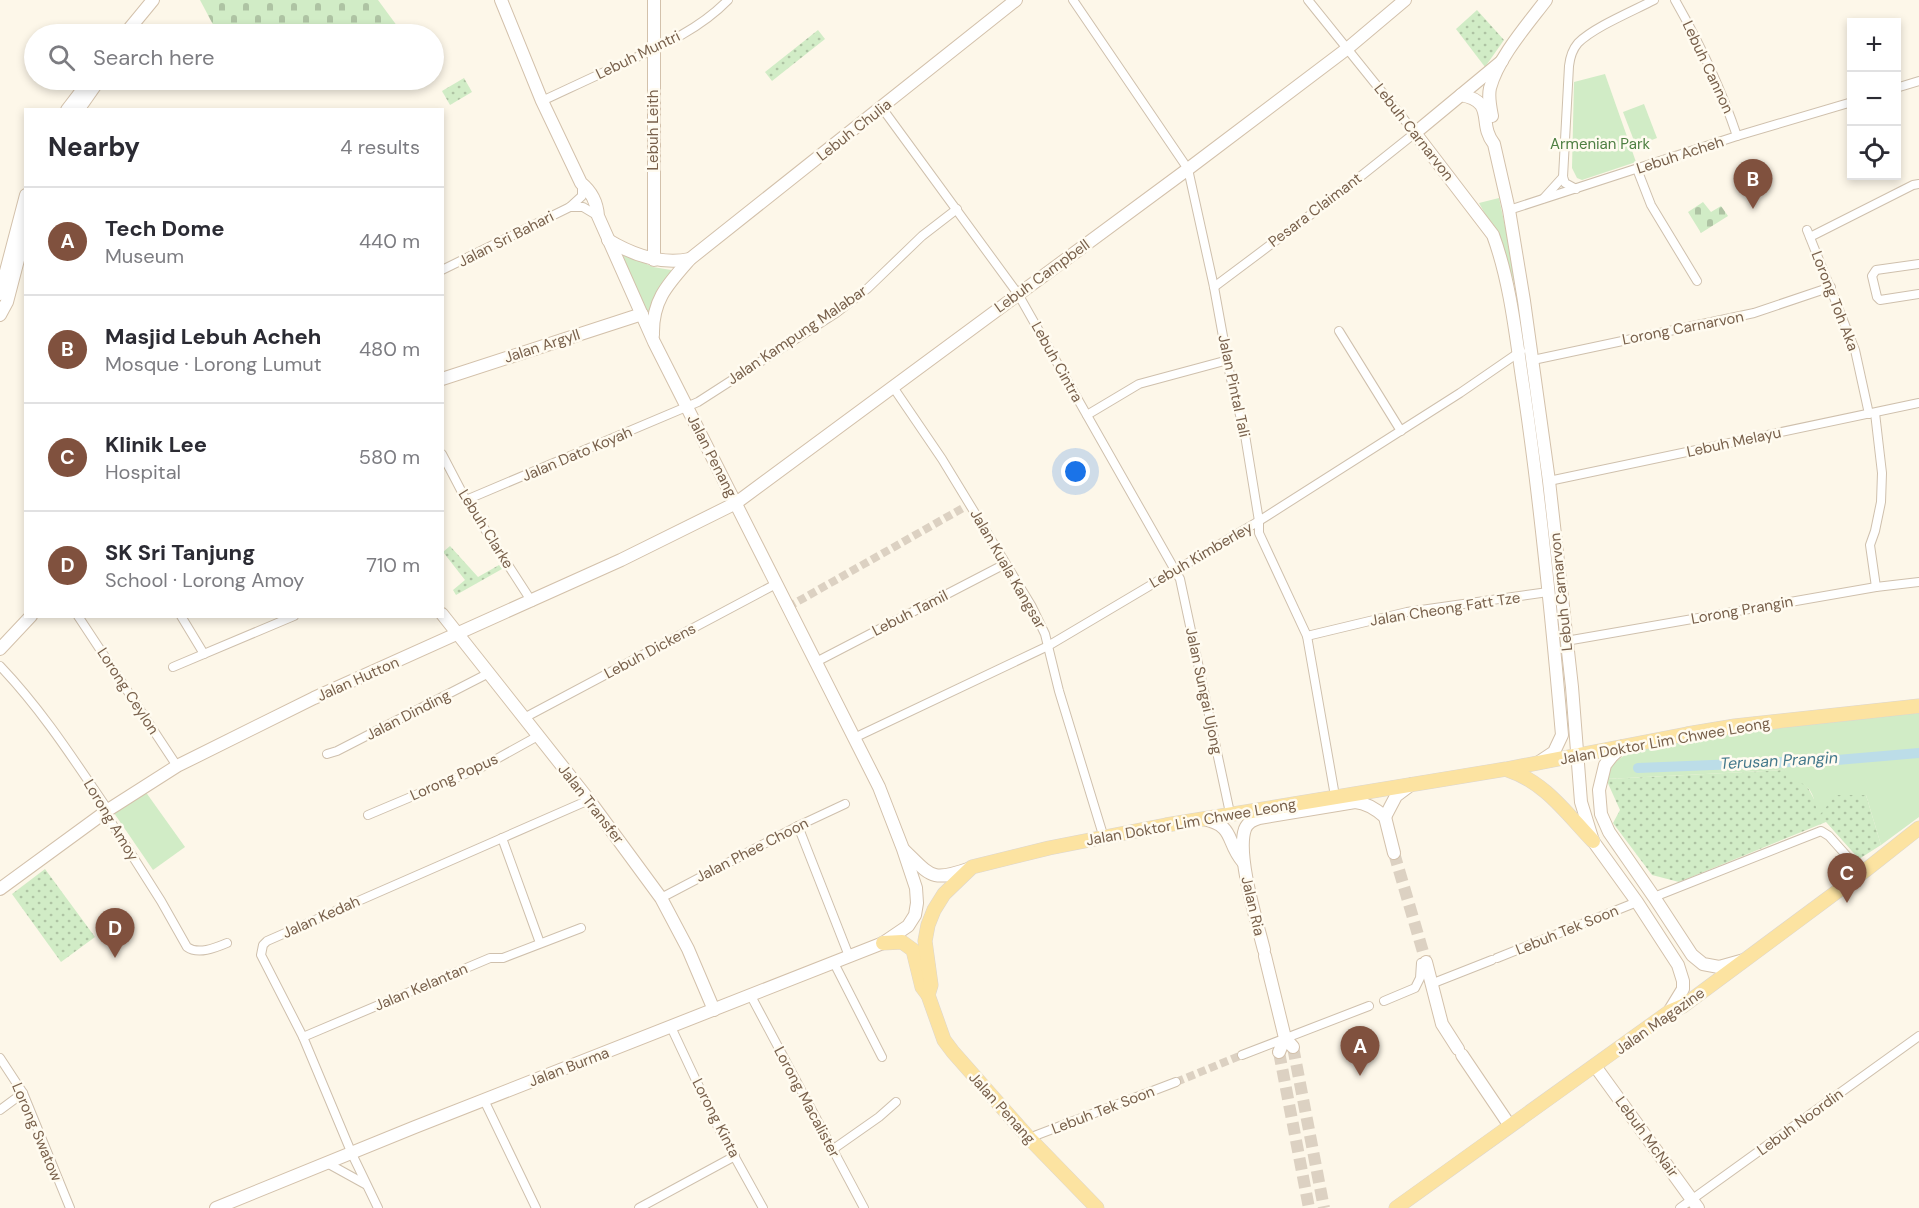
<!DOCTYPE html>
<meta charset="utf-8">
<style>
:root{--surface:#fff;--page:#f2f2f3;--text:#2b2b33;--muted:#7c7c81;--line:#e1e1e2;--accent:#80513e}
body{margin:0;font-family:"DM Sans",sans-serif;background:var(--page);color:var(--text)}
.controls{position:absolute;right:18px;top:18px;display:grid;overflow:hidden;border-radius:0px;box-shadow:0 3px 9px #0003}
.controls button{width:54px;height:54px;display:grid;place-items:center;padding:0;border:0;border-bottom:2px solid var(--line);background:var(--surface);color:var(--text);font:30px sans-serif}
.you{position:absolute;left:1076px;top:472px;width:21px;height:21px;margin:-15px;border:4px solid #fff;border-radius:50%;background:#1a73e8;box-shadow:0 0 0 9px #1a73e833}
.badge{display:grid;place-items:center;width:39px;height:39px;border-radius:50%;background:var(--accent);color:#fff;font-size:20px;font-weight:700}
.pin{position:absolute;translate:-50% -50px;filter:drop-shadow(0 2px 3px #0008)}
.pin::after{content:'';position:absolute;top:32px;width:21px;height:18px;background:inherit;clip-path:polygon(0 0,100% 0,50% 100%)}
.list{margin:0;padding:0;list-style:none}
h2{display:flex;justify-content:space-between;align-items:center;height:78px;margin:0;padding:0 24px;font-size:26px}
h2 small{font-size:20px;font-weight:400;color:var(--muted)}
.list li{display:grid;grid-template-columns:39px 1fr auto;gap:18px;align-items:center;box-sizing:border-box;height:108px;padding:0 24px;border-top:2px solid var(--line)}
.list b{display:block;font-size:22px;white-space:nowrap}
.list p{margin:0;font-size:20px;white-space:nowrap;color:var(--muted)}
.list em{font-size:20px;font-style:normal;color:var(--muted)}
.icon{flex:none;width:33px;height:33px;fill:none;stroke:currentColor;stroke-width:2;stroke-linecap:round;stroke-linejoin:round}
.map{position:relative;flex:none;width:1919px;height:1208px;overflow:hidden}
.search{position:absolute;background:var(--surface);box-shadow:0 3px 9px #0003;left:24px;top:24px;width:420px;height:66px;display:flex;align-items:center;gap:15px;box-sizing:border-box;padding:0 21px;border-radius:33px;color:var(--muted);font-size:22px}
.panel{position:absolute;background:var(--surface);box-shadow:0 3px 9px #0003;left:24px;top:108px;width:420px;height:510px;border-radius:0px}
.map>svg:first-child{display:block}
.grass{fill:url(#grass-dots)}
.cemetery{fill:url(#cemetery-stones)}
.park{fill:#d1ecc6}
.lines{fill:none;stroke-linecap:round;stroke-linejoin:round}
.canal{stroke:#bcdde8;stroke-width:10}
.street-tunnel{stroke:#dcd1c2;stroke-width:8;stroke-dasharray:8 4;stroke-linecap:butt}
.secondary-tunnel{stroke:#dcd1c2;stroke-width:12;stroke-dasharray:12 6;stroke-linecap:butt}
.street-casing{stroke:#cfc0ad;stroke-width:10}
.secondary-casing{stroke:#d3c1ab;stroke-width:14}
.primary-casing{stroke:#dcd6d0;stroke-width:15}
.street{stroke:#fff;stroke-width:8}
.secondary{stroke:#fff;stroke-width:12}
.primary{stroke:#fce3a1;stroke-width:14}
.labels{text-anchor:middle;stroke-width:5;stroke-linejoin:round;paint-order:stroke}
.street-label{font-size:15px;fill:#78604b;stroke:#fffbf0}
.park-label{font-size:15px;fill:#4e7f42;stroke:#fffbf0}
.water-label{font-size:16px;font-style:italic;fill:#44798c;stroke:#fffbf0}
</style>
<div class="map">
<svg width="1919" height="1208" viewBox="0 0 1919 1208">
<defs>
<pattern id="grass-dots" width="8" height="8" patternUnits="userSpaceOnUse" patternTransform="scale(1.5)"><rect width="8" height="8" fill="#d1ecc6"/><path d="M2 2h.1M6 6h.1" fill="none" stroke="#aec3a3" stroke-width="1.8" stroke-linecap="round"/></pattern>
<pattern id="cemetery-stones" width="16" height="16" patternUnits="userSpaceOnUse" patternTransform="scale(1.5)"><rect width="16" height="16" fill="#d1ecc6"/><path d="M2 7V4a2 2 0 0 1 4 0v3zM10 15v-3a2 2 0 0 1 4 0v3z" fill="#aec3a3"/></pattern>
</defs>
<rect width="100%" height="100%" fill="#fdf7e9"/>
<g class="grass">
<path d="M1477,10L1504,40L1485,67L1456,29Z"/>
<path d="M818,30L825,39L772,81L765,72Z"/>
<path d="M464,78L472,92L450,105L442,91Z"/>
<path d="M450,546L478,577L499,565L502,569L456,595L453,590L465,580L443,552Z"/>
<path d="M1785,770L1787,773L1807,786L1814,799L1836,795H1866L1881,845L1859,859L1826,822L1679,882L1652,875L1613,823L1620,810L1606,779Z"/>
<path d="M45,869L95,937L61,962L12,894Z"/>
</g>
<g class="cemetery">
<path d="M200,0H378L403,34H218Z"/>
<path d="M1703,202L1711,212L1721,206L1728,216L1701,233L1688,212Z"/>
</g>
<g class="park">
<path d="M1605,74L1636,162L1582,180L1577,178L1572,168L1574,82Z"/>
<path d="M1644,104L1657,138L1636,146L1623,112Z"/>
<path d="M1499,198L1517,282L1514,283C1506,254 1494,229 1479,203Z"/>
<path d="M625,254L653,267L671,270V274L651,310L648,312L645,311L622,257Z"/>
<path d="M1919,713V817L1881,845L1866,795H1836L1818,817C1814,796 1812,780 1787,781L1785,770L1606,779L1608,767L1632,750L1727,732Z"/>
<path d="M145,791L185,847L153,870L114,813Z"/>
</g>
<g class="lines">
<path class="canal" d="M1638,768L1837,760L1919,753"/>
<g class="street-tunnel">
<path d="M788,607L970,504"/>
<path d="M1176,1082L1242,1055"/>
</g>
<g class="secondary-tunnel">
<path d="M1394,853L1426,962"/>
<path d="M1293,1047L1324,1208"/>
<path d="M1279,1052L1309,1208"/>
</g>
<defs>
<g id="street">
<path d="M1073,0L1188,169L1214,287L1230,375L1245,435L1259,521V533L1307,636L1335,796"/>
<path d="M1675,0C1700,44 1721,88 1737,136"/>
<path d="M1896,88L1919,81"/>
<path d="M542,101C568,89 595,76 622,64C659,47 699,30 728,0"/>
<path d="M882,108L1018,294L1180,579L1230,813"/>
<path d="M1637,169L1651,205L1697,281"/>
<path d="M1576,189L1565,183L1563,177L1569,66C1570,57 1572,50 1578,43C1594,27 1633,11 1654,0"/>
<path d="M1544,198L1563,177"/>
<path d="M570,207H583L598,216"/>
<path d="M1509,210L1737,136L1852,102"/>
<path d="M1807,230L1855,350L1869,414"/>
<path d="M1810,237L1913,185L1919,184"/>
<path d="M1919,264L1876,270L1872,276L1877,297L1880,300L1919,294"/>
<path d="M442,270L570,207L582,196V185"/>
<path d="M1214,287L1341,192L1415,133L1308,0"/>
<path d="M1339,331L1401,431"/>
<path d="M1533,360L1754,313L1831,287"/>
<path d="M893,387L942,459L1031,605L1045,634L1059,691L1104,838"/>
<path d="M1875,413L1882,473L1881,502L1875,531L1870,545L1876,587"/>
<path d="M1087,415L1139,384L1228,360"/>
<path d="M442,454L466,500L532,602"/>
<path d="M1549,481L1919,403"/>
<path d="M466,500L698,402L836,313L868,288L922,236L957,209"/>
<path d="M78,616L177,766"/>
<path d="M181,616L204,654"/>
<path d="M1307,636L1407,612L1548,592"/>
<path d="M1566,641L1876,587L1919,582"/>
<path d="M816,662L1005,564"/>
<path d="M0,666C42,710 74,760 108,810L109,819L161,901L187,947C198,955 215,948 227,943"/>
<path d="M173,667L294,616"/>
<path d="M524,718L776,584"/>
<path d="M854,738L1048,646L1259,521L1460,393L1521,351"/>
<path d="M327,754L337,751L489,673"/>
<path d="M368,815L482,767L538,736"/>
<path d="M798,826L849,956"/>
<path d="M502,838L540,943"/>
<path d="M1654,897L1821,831L1829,836L1862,873"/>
<path d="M661,898L798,826L845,804"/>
<path d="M1497,958L1637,902"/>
<path d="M834,963L882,1057"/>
<path d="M1431,984L1492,960"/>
<path d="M751,996L864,1208"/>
<path d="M1384,1001L1415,988L1420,978L1421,963"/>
<path d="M671,1027L717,1125L763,1208"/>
<path d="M303,1037L490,958H503L581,928"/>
<path d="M1242,1055L1369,1006"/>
<path d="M0,1058L23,1093L70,1208"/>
<path d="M484,1100L536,1208"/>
<path d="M0,1110L23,1093"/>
<path d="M1029,1138L1176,1082"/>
<path d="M832,1150L879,1117L896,1102"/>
<path d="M327,1163L365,1184"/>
<path d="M378,1208L352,1154L303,1037L261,955L263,945L267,941L589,800"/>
<path d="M639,1208L735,1156"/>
<path d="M1680,1208L1919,1036"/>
</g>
<g id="secondary">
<path d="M125,34L153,0"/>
<path d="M1502,61L1415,133L1493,235C1511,284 1516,339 1524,391C1541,505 1552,620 1562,735L1554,752L1539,762"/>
<path d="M1461,95C1497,102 1477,123 1494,144L1509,210L1524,301L1549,481L1572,687L1581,802L1593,841L1637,902L1678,965L1683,981V989L1669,1012"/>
<path d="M67,110L90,80"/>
<path d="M78,110L99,80"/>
<path d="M1492,116C1490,106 1488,97 1490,88C1498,58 1527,25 1546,0"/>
<path d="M608,240C633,255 661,265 690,259"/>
<path d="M654,260V0"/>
<path d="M0,294L26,195"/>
<path d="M0,315L7,302L26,229"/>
<path d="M653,335C652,300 668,284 690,259L1016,0"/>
<path d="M442,379L642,314"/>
<path d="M442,614L589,800L661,898L688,949L714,1010"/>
<path d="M0,649L31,616"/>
<path d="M1623,746L1612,756L1605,765L1599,790L1601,814L1609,832L1654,897L1692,955L1703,964L1719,967L1744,960"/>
<path d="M1385,817L1396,796L1412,784"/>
<path d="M1385,817L1394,853"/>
<path d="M1203,819C1236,826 1225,841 1243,862"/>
<path d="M904,850C932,877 931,882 971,868"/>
<path d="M0,889L108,810L177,766L314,698L621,560L736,503L1188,169L1348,48L1405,0"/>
<path d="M1264,950C1257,922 1236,855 1245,829C1248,822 1253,820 1259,818L1355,802C1367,803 1376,809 1385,817"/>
<path d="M1265,956L1285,1038L1293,1047"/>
<path d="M1426,962L1442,1024L1458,1049"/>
<path d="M1279,1052L1285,1038"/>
<path d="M1462,1055L1510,1126"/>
<path d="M1595,1066L1698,1208"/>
<path d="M216,1208L415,1127L883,943L908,926L915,915L917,903L916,888L903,849L879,787L654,342L598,216C597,202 592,192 581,183L542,101L501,0"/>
</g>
<g id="primary">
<path d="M1508,770C1545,782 1567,814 1593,841"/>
<path d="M883,943L902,942L913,950L922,987L928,995L944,1040L953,1052L1029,1138L1097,1208"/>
<path d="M928,995L931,985L925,941L928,925L934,910L944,894L972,867L1049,848L1166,825L1506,769L1687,734L1735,726L1919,706"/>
<path d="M1396,1208L1669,1012L1683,1006L1862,873L1919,828"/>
</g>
</defs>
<use href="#street" class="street-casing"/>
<use href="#secondary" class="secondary-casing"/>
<use href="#primary" class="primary-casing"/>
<use href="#street" class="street"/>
<use href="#secondary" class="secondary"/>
<use href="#primary" class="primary"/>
</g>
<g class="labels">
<g class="street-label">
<text transform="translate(638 55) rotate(-26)" y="5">Lebuh Muntri</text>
<text transform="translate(1708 67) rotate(65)" y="5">Lebuh Cannon</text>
<text transform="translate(653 130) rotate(-90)" y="5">Lebuh Leith</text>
<text transform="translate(854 130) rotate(-38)" y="5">Lebuh Chulia</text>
<text transform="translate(1414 132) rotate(52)" y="5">Lebuh Carnarvon</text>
<text transform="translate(1680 155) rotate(-18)" y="5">Lebuh Acheh</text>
<text transform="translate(1315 210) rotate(-37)" y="5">Pesara Claimant</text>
<text transform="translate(506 239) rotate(-27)" y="5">Jalan Sri Bahari</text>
<text transform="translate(1042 276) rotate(-36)" y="5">Lebuh Campbell</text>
<text transform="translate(1835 301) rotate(69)" y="5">Lorong Toh Aka</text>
<text transform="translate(1683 328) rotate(-11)" y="5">Lorong Carnarvon</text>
<text transform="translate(797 335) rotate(-34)" y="5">Jalan Kampung Malabar</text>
<text transform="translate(542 346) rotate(-18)" y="5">Jalan Argyll</text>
<text transform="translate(1057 362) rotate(61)" y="5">Lebuh Cintra</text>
<text transform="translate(1234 386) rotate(78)" y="5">Jalan Pintal Tali</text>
<text transform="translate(1734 442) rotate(-12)" y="5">Lebuh Melayu</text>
<text transform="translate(577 454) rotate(-23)" y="5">Jalan Dato Koyah</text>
<text transform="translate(712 456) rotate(63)" y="5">Jalan Penang</text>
<text transform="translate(486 529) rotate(58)" y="5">Lebuh Clarke</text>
<text transform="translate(1201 555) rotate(-30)" y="5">Lebuh Kimberley</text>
<text transform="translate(1008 569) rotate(60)" y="5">Jalan Kuala Kangsar</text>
<text transform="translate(1561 592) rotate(-96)" y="5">Lebuh Carnarvon</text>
<text transform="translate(1445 609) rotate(-9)" y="5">Jalan Cheong Fatt Tze</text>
<text transform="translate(1742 610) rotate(-10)" y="5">Lorong Prangin</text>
<text transform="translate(910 613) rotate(-27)" y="5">Lebuh Tamil</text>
<text transform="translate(650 651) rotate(-28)" y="5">Lebuh Dickens</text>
<text transform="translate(358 679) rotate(-24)" y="5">Jalan Hutton</text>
<text transform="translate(128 691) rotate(57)" y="5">Lorong Ceylon</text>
<text transform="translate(1204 691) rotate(78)" y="5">Jalan Sungai Ujong</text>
<text transform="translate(408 715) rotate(-27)" y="5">Jalan Dinding</text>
<text transform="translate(1665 741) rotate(-10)" y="5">Jalan Doktor Lim Chwee Leong</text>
<text transform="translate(454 777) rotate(-24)" y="5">Lorong Popus</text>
<text transform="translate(591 804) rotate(52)" y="5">Jalan Transfer</text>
<text transform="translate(111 820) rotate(59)" y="5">Lorong Amoy</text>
<text transform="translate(1191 822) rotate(-10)" y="5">Jalan Doktor Lim Chwee Leong</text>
<text transform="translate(752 850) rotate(-27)" y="5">Jalan Phee Choon</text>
<text transform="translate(1253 906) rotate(77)" y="5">Jalan Ria</text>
<text transform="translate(321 917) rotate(-24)" y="5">Jalan Kedah</text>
<text transform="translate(1567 930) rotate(-22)" y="5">Lebuh Tek Soon</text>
<text transform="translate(421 987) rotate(-23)" y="5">Jalan Kelantan</text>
<text transform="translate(1660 1021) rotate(-35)" y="5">Jalan Magazine</text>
<text transform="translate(569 1067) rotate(-21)" y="5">Jalan Burma</text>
<text transform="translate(807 1102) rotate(62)" y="5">Lorong Macalister</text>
<text transform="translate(1002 1108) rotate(48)" y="5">Jalan Penang</text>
<text transform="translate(1103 1110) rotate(-21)" y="5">Lebuh Tek Soon</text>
<text transform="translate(716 1118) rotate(63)" y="5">Lorong Kinta</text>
<text transform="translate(1800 1122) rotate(-36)" y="5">Lebuh Noordin</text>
<text transform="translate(37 1132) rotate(67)" y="5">Lorong Swatow</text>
<text transform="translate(1647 1137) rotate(54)" y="5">Lebuh McNair</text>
</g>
<g class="park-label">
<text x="1600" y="149">Armenian Park</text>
</g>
<g class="water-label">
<text transform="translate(1779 760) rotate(-3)" y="6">Terusan Prangin</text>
</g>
</g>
</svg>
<div class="controls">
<button>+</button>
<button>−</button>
<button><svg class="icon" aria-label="locate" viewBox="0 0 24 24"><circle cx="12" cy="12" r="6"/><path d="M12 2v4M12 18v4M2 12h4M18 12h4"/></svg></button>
</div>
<div class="you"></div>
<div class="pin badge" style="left:1360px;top:1076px">A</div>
<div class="pin badge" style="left:1753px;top:209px">B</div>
<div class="pin badge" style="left:1847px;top:903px">C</div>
<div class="pin badge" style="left:115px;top:958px">D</div>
<div class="search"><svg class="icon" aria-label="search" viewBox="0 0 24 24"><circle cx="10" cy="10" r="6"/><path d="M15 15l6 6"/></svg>Search here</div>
<section class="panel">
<h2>Nearby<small>4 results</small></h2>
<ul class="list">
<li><span class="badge">A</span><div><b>Tech Dome</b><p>Museum</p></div><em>440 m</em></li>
<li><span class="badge">B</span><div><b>Masjid Lebuh Acheh</b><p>Mosque · Lorong Lumut</p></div><em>480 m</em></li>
<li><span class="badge">C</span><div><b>Klinik Lee</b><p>Hospital</p></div><em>580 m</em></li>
<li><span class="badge">D</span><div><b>SK Sri Tanjung</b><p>School · Lorong Amoy</p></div><em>710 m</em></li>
</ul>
</section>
</div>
